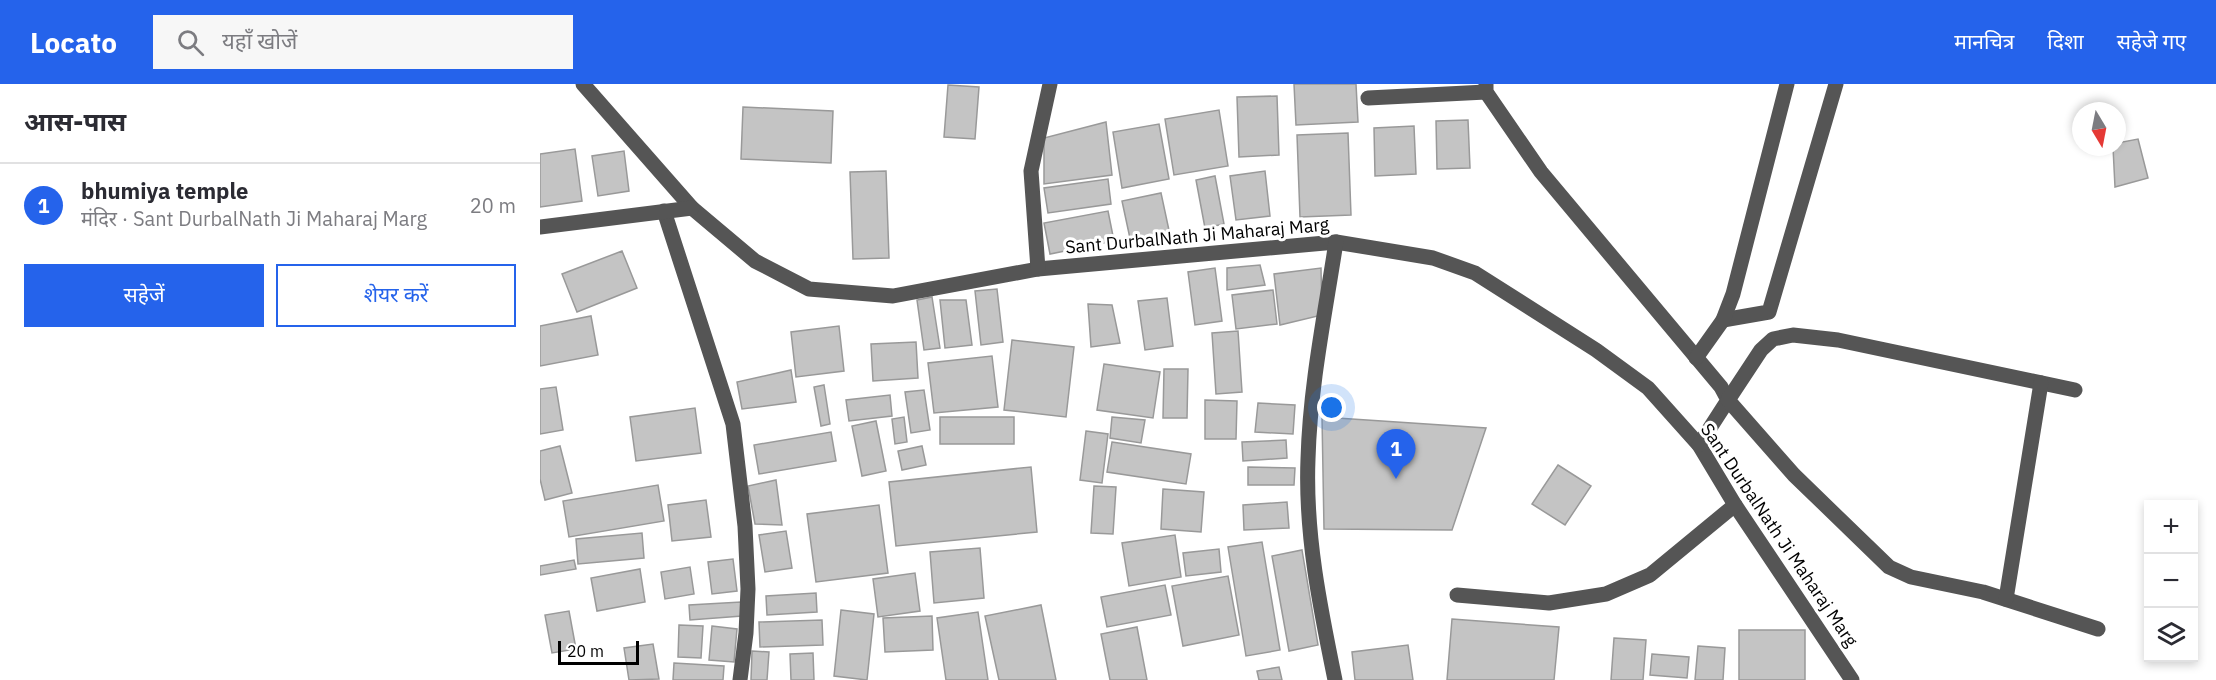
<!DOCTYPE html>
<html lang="hi">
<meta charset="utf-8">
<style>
:root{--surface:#fff;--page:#f7f7f7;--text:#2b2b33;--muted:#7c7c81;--line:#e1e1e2;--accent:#2563eb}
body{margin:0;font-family:"IBM Plex Sans","Noto Sans Devanagari",sans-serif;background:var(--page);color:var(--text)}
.controls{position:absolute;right:18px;bottom:18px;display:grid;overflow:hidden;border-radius:0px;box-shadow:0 3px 9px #0003}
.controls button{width:54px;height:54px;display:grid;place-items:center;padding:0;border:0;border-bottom:2px solid var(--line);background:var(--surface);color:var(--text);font:30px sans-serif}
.compass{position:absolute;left:1532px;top:18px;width:54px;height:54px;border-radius:50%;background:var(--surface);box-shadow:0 3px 9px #0003;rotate:170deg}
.scale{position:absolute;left:18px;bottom:15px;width:81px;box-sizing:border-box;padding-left:6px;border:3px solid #000;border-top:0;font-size:16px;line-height:21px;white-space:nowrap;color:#000;-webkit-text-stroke:4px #fff;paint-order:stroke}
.you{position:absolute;left:792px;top:324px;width:21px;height:21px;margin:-15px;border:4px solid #fff;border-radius:50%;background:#1a73e8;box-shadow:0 0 0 9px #1a73e833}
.badge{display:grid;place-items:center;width:39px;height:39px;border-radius:50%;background:var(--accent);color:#fff;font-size:20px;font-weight:700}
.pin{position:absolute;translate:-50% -50px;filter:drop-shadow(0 2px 3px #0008)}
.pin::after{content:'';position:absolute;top:32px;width:21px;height:18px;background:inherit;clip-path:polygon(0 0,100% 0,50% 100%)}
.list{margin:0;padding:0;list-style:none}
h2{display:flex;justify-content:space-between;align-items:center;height:78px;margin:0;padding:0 24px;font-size:26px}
h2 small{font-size:20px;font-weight:400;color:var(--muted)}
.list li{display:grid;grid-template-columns:39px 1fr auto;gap:18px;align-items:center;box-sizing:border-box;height:84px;padding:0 24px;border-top:2px solid var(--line)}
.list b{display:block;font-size:22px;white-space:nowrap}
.list p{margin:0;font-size:20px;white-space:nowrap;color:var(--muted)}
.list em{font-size:20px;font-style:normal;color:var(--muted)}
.actions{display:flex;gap:12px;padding:18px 24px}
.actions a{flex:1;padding:14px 0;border:2px solid var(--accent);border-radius:0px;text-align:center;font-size:21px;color:var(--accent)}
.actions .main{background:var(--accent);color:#fff}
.icon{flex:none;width:33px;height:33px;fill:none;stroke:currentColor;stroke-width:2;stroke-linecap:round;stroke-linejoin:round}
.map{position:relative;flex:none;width:1676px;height:596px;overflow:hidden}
header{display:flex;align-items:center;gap:36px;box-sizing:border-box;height:84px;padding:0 30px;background:var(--accent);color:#fff}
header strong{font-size:28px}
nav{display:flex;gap:33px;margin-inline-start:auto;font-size:21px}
.search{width:420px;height:54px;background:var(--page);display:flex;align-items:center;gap:15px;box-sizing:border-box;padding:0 21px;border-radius:0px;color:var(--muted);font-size:22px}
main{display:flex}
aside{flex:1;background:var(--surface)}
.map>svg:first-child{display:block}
.building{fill:#c4c4c4;stroke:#999;stroke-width:1.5}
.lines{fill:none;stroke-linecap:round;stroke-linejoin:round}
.minor{stroke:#555;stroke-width:15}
.labels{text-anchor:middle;stroke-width:6;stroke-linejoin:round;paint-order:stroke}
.street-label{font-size:18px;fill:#000;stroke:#fff}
</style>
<header>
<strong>Locato</strong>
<div class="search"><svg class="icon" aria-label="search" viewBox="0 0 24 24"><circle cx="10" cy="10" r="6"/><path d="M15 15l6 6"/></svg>यहाँ खोजें</div>
<nav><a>मानचित्र</a><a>दिशा</a><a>सहेजे गए</a></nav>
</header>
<main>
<aside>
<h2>आस-पास<small></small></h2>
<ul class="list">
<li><span class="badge">1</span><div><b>bhumiya temple</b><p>मंदिर · Sant DurbalNath Ji Maharaj Marg</p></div><em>20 m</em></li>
</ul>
<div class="actions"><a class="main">सहेजें</a><a>शेयर करें</a></div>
</aside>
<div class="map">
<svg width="1676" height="596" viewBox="0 0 1676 596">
<rect width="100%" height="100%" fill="#fff"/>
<g class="building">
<path d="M754,0H816L818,38L756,41Z"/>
<path d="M408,1L439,3L435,55L404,53Z"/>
<path d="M737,12L739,71L699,73L697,13Z"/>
<path d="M203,23L293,27L291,79L201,75Z"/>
<path d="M679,26L688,82L634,91L625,35Z"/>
<path d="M928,36L930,84L897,85L896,37Z"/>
<path d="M566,38L572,91L504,100V54Z"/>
<path d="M619,40L629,95L582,104L573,48Z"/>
<path d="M874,42L876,90L835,92L834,44Z"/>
<path d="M808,49L811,131L760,133L757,51Z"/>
<path d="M1598,55L1608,94L1575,103L1573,63H1577V59Z"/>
<path d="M35,65L42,117L0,123V70Z"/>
<path d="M84,67L89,107L58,112L52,72Z"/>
<path d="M346,87L349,174L313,175L310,88Z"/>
<path d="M725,87L730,132L696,136L690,92Z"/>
<path d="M675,92L684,140L665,144L656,96Z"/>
<path d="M568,95L571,120L508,129L504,104Z"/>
<path d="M621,109L630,151L591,159L582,117Z"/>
<path d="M568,127L574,157L510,170L504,139Z"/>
<path d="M82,167L97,204L37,228L22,190Z"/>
<path d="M720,181L725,201L687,206V184Z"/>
<path d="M675,184L682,237L655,241L648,188Z"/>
<path d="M781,184L782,231L740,241L734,190Z"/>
<path d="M457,205L463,258L441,261L435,207Z"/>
<path d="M733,206L737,240L696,245L692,211Z"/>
<path d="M392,213L400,264L384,266L377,216Z"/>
<path d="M627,214L633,262L605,266L598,217Z"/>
<path d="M400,216H426L432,261L405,264Z"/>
<path d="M548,220L572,221L580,259L551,263Z"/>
<path d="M51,232L58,271L0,282V242Z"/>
<path d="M299,242L304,287L256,293L251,248Z"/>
<path d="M698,247L702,308L676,310L672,249Z"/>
<path d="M472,256L534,263L526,333L464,326Z"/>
<path d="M376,258L378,294L333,297L331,260Z"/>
<path d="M452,272L458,323L394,329L388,279Z"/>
<path d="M564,280L620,288L613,334L557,326Z"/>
<path d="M624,285H648L647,334H623Z"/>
<path d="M251,286L256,318L202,325L197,298Z"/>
<path d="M284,301L290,340L281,342L274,303Z"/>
<path d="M16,303L23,346L0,350V305Z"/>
<path d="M384,306L390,346L371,349L365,308Z"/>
<path d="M350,311L352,332L309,337L306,316Z"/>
<path d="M665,316L697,317L696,355H665Z"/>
<path d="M718,319L755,321L753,350L715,348Z"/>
<path d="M155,324L161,369L96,377L90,333Z"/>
<path d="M364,333L367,358L355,360L352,335Z"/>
<rect x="400" y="333" width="74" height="27"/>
<path d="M572,333L605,336L601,359L570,354Z"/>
<path d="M782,333L946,344L912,446L784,445Z"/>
<path d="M336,337L346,387L322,392L312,342Z"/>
<path d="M546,347L568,350L562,399L540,396Z"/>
<path d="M291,348L296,377L219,390L214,361Z"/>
<path d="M746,356L747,374L703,377L702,358Z"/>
<path d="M572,358L651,370L646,400L567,388Z"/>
<path d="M20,362L32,409L5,416L0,395V367Z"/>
<path d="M382,362L386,381L362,386L358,367Z"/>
<path d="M1018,381L1051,402L1025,441L992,420Z"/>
<path d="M491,383L497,448L356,462L349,398Z"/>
<path d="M708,383L755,384L754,401H708Z"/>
<path d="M236,396L242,441L215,440L208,402Z"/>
<path d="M118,401L124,437L29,453L23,417Z"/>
<path d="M554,402L576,403L573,450L551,449Z"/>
<path d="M623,405L664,408L661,448L621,445Z"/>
<path d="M166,416L171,453L132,457L128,421Z"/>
<path d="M747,418L749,444L704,446L703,421Z"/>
<path d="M339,421L348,489L276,498L267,430Z"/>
<path d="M246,447L252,484L225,488L219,451Z"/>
<path d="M102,449L104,474L38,480L36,455Z"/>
<path d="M635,451L641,493L589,502L582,459Z"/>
<path d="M722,458L740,566L706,572L688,463Z"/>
<path d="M440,464L444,514L394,519L390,468Z"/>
<path d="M679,465L681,488L646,492L643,469Z"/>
<path d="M762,466L778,561L749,567L732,472Z"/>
<path d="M193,475L197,507L172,510L168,478Z"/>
<path d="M34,476L36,485L0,491V482Z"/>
<path d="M150,483L154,510L125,515L121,488Z"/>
<path d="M100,485L105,518L57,527L51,494Z"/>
<path d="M375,489L380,527L338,533L333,495Z"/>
<path d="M688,492L699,551L643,562L632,502Z"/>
<path d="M625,501L631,531L567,543L561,513Z"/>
<path d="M276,509L277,528L227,531L226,512Z"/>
<path d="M201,518L202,532L150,536L149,521Z"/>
<path d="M501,521L516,596H459L445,532Z"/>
<path d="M301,526L334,530L327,596L294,592Z"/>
<path d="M29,527L36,565L12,569L5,531Z"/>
<path d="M438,528L448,596H406L397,534Z"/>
<path d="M392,532L393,566L345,568L343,534Z"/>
<path d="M912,535L1019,543L1014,596H907Z"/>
<path d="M282,536L283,561L220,563L219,538Z"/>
<path d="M139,541L163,542L161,574L138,573Z"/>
<path d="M172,542L197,545L194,578L169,576Z"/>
<path d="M597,543L607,596H570L561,550Z"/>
<rect x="1199" y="546" width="66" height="50"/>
<path d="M1074,554L1106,556L1103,596H1071Z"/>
<path d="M113,560L119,595L89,596L84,564Z"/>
<path d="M868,561L873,596H815L812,568Z"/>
<path d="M1158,562L1185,564L1183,596H1155Z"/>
<path d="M212,567L229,568L227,596H211Z"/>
<path d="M273,569L274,596H251L250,570Z"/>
<path d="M1112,570L1149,573L1147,594L1110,591Z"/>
<path d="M134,579L184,582L183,596H133Z"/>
<path d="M739,583L742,596H719L717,587Z"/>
</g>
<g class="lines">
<g class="minor">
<path d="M43,0L152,124L215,177L269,205L353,212L498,185L796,158L893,174L935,189L1056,266L1108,304L1159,361L1195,421L1312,596"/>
<path d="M946,0V8L1001,88L1181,303L1188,316L1159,361"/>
<path d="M828,14L946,8"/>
<path d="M124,127L193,340L205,442L208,505L206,549L200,596"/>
<path d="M0,143L152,124"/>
<path d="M498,185L491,87L510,0"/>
<path d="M1183,236L1229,228L1296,0"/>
<path d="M1156,274L1183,236L1193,210L1247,0"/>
<path d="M1535,306L1298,256L1253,251L1233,255L1221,266L1188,316L1254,391L1349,483L1371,493L1443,508L1558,545"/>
<path d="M917,511L1009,519L1066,510L1110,491L1195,421"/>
<path d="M1466,515L1501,299"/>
<path d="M795,596C780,523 765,450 768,375C770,302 785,230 796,158"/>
</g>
</g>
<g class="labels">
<g class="street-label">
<text transform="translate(657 152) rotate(-5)" y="6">Sant DurbalNath Ji Maharaj Marg</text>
<text transform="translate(1239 451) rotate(56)" y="6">Sant DurbalNath Ji Maharaj Marg</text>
</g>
</g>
</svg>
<div class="controls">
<button>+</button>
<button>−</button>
<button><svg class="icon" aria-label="layers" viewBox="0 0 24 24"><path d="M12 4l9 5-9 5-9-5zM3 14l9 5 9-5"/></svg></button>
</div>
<svg class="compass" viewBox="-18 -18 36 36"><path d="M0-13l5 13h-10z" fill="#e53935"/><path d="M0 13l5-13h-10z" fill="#7c7c81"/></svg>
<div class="scale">20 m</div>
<div class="you"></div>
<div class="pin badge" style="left:856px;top:395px">1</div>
</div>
</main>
